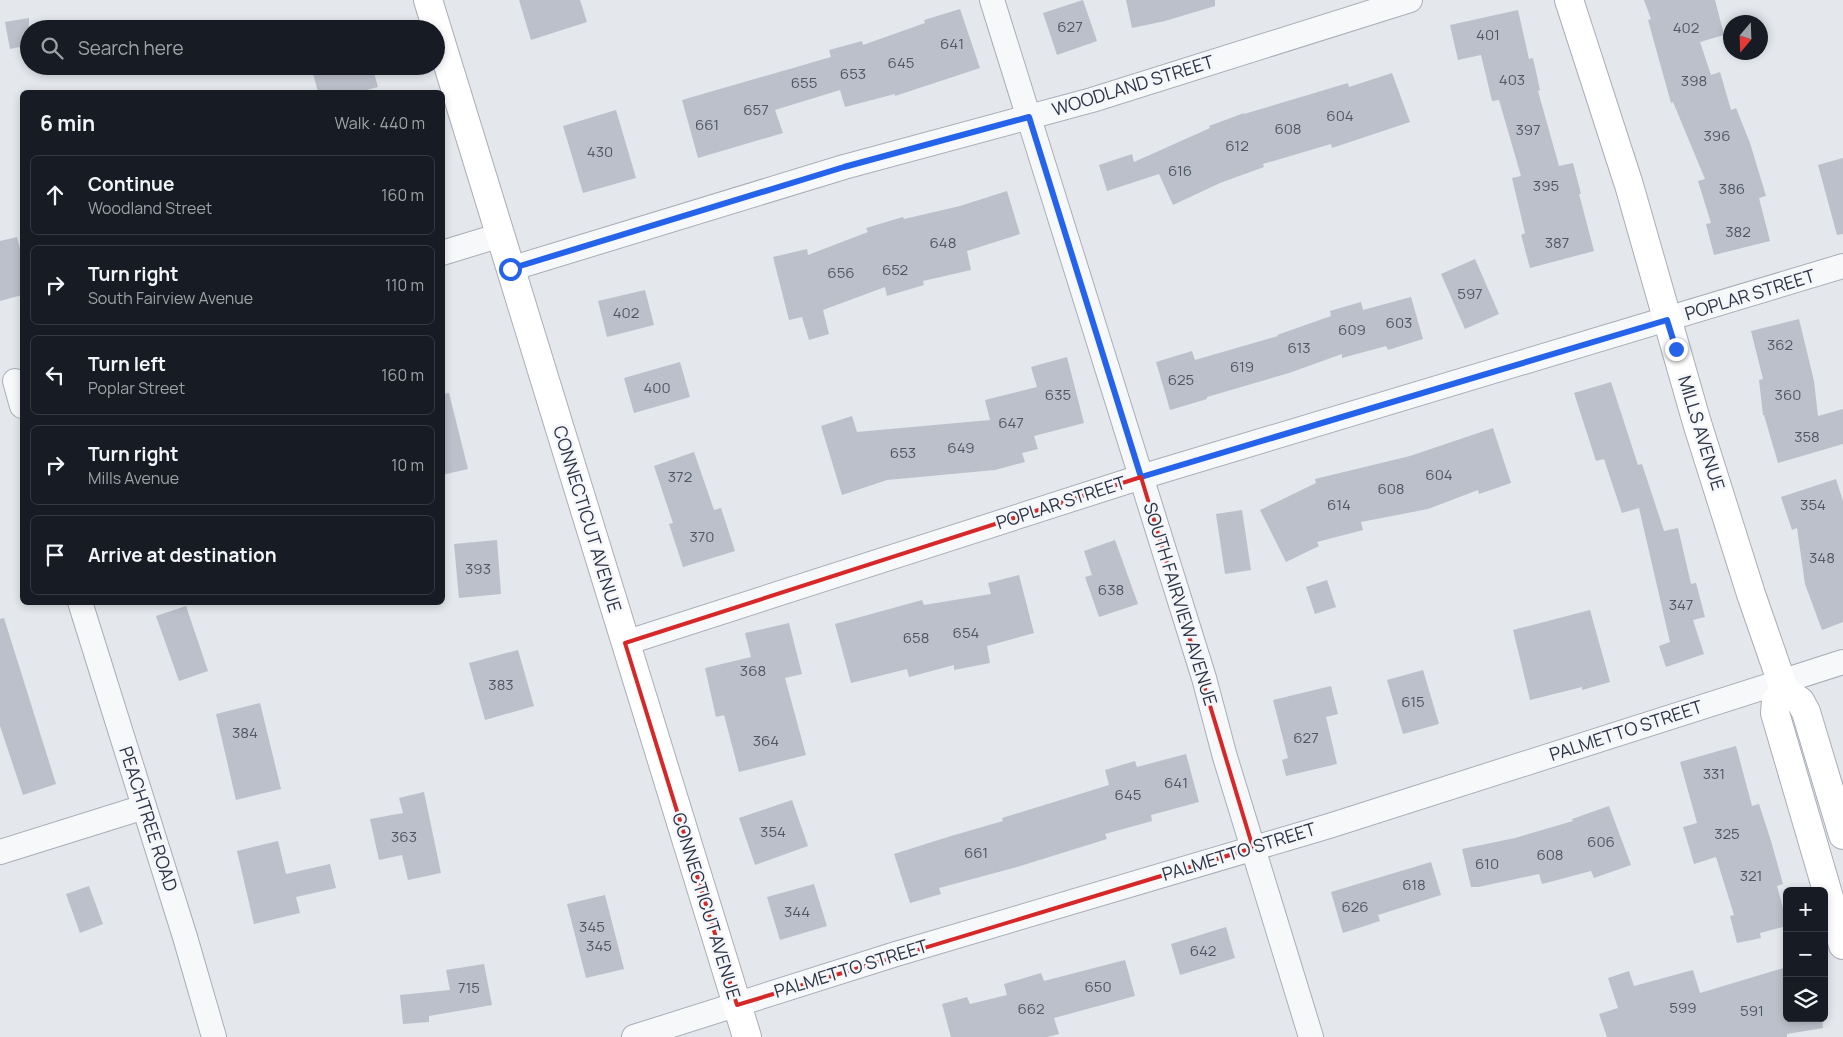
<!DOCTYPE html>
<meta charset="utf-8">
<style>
:root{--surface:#171b24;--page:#20242c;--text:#f1f3f6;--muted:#9ea1a6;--line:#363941}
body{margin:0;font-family:Manrope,sans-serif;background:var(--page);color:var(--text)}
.controls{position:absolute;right:15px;bottom:15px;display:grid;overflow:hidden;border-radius:8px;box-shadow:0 2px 8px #0003}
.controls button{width:45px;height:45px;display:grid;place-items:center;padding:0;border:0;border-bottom:1px solid var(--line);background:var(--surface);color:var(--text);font:25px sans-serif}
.compass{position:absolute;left:1723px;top:15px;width:45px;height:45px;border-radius:50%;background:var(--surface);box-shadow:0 2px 8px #0003;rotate:199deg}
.stop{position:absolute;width:15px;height:15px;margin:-11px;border:4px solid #2563eb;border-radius:50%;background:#fff}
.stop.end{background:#2563eb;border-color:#fff;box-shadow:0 1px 5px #0008}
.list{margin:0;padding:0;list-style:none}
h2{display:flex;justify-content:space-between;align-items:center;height:65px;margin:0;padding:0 20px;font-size:21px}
h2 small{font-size:16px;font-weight:400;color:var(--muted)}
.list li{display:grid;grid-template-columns:32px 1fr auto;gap:15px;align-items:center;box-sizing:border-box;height:80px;margin:0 10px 10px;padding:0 10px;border:1px solid var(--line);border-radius:8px}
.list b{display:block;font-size:19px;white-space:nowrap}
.list p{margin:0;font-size:16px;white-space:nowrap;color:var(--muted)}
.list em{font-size:16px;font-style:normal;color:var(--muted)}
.icon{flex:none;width:28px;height:28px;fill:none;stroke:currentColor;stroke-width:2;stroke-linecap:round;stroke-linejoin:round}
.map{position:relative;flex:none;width:1843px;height:1037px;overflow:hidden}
.search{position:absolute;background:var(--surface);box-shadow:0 2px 8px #0003;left:20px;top:20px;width:425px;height:55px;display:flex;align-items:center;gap:12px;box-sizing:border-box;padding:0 18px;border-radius:28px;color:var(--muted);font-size:19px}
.panel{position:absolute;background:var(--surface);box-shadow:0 2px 8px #0003;left:20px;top:90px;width:425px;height:515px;border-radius:8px}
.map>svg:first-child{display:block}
.building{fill:#bbc0ca}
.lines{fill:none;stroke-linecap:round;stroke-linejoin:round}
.street-casing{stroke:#a9aeb7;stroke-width:26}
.secondary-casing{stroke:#a9aeb7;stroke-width:30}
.street{stroke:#f7f8fa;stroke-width:24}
.secondary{stroke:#fff;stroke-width:28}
.route{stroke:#2563eb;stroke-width:6}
.marked{fill:none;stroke:#d62828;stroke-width:4;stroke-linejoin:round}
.labels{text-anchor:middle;stroke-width:5;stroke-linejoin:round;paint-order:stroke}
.number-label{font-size:15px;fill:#4f5766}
.street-label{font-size:18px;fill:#2b3445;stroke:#f4f6f9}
</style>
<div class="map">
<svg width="1843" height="1037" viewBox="0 0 1843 1037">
<rect width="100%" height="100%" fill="#e4e7ec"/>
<g class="building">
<path d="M519,0H580L587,22L531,40Z"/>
<path d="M1083,0L1097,41L1057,55L1043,13Z"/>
<path d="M1126,0H1215V6L1165,21L1132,28Z"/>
<path d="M1644,0H1715L1724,35L1700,42L1711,75L1720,72L1731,110L1736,108L1750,143L1766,196L1759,198L1770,241L1714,255L1706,224L1711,223L1698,181L1705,179L1673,102L1671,103L1648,20L1651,19Z"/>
<path d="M960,9L980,68L895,96V94L845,107L840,90L775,110L783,133L698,158L682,100L831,57L829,50L862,41L863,45L925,23L924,20Z"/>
<path d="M1518,10L1529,59L1533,58L1540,90L1538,91L1559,166L1573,163L1581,194H1579L1594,251L1530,268L1521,235L1525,233L1512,178L1521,176L1499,100L1492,101L1481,55L1458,60L1450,25Z"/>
<path d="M29,18V45L10,49L5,22Z"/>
<path d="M311,66H372L378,87L359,92H318Z"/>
<path d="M1392,73L1410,122L1332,148L1331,144L1263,164L1264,167L1220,183L1173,205L1159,174L1107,191L1099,165L1132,154L1134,162L1210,128L1209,126L1244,113V114L1348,83L1349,87Z"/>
<path d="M616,110L636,178L583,193L563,126Z"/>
<path d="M1843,158V234L1837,235L1818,165Z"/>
<path d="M1007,191L1020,234L967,251L971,270L923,281L924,285L887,296L885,287L823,310L829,334L809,340L802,317L789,320L773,257L807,249L808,255L868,232L866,228L903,217L904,219L960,206Z"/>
<path d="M17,237L22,257V295L0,301V241Z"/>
<path d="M1475,259L1499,314L1465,329L1441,274Z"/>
<path d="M645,290L654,325L607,337L598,301Z"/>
<path d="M1411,297L1423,339L1388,350L1386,346L1342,358V354L1289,373L1207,397V399L1170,410L1156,362L1192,351L1195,360L1278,336L1277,335L1331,316L1330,311L1361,302L1363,310Z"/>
<path d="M1799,319L1814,381L1818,416L1843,409V444L1778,463L1764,415H1763L1759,380L1763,379L1751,331Z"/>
<path d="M1067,357L1084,423L1034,436L1038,449L1022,453L1025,462L995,470L887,480L842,495L821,426L852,416L857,432L990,420L985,400L1037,387L1031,367Z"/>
<path d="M680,362L690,397L634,413L624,378Z"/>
<path d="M1611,382L1638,465L1642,464L1664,531L1678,528L1691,584L1696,583L1705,617L1693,620L1704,654L1666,667L1659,646L1670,642L1639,508L1622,513L1604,459L1596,461L1574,393Z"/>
<path d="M449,393L468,469L442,475V394Z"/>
<path d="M1493,428L1511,483L1479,494L1478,490L1428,509L1361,522L1363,530L1317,542L1319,546L1286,562L1260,510L1316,483L1315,479L1410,456Z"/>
<path d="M694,452L714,510L721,508L735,551L683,567L669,524L673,523L654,466Z"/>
<path d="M1836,479L1843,501V622L1822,630L1805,584L1797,528L1792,530L1781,497Z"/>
<path d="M1242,510L1251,570L1225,574L1216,514Z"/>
<path d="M497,540L501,594L459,598L454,544Z"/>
<path d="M1115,540L1138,604L1099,617L1085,577L1092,575L1084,551Z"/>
<path d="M1019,575L1034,633L987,646L990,663L954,670V665L909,677L907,669L851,683L835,624L922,600L924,605L991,594L988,583Z"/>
<path d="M1327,580L1336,607L1315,614L1306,587Z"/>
<path d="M186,606L208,671L179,681L156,616Z"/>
<path d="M1590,610L1610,682L1582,690V687L1530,700L1513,630Z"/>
<path d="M4,618L56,784L23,795L0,726V619Z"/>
<path d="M789,623L802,674L785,678L806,755L739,772L724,715L716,717L705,668L751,657L745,633Z"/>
<path d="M518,650L534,706L485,720L469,663Z"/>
<path d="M1423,670L1439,724L1403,734L1387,680Z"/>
<path d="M1331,686L1338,714L1326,717L1337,764L1286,776L1282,760L1288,758L1273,700Z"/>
<path d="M260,703L281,789L236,800L216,714Z"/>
<path d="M1736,746L1752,806L1759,804L1771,841L1783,884L1777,886L1787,923V926L1760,933L1761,938L1737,943L1730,916L1734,915L1716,857L1694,864L1683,827L1697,823L1680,762Z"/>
<path d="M1186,754L1199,802L1151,815L1152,821L1105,834L1107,839L1017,867L939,888L941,894L910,903L894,854L951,836L1003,821L1002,818L1109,785L1105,770L1135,761L1137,767Z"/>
<path d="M424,792L441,873L408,880L402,855L379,860L370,819L403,813L399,798Z"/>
<path d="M792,800L808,846L755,865L739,818Z"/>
<path d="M1609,806L1631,865L1594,878L1591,871L1542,884L1539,874L1478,887H1471L1462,849L1515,838L1573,821L1572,819Z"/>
<path d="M278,841L286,874L330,864L336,888L296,897L300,913L254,924L237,851Z"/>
<path d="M1431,862L1441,895L1378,915L1380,921L1343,933L1331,892Z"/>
<path d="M814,884L827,926L780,940L767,897Z"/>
<path d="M89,886L103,924L80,933L66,894Z"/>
<path d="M605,895L624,969L586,978L567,904Z"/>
<path d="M1226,927L1235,958L1180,975L1171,944Z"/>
<path d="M1125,960L1135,996L1054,1018L1059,1034L1047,1037H951L942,1004L967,997L970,1004L1007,995L1004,984L1041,973L1044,981Z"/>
<path d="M484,964L492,1005L429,1016V1022L403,1024L400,995L450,990L446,970Z"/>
<path d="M1787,967V1018H1822L1823,1028L1787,1034V1037H1607L1599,1014L1618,1008L1608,978L1629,971L1634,986L1693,970L1700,993Z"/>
</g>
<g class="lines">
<defs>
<g id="street">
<path d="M992,0L1204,678L1225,757L1311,1037"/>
<path d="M442,253L501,235"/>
<path d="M510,269L844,167L1092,100L1410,0"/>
<path d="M15,381L22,406"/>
<path d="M80,602L185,937L214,1037"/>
<path d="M625,643L1141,477L1843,266"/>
<path d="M0,852L144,807"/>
<path d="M634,1037L896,954L1329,826L1843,662"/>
</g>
<g id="secondary">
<path d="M428,0L747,1037"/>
<path d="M1569,0L1629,185L1697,423L1751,594L1785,692L1800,701L1806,712L1843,835"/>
<path d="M1785,692L1776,701L1775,713L1843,945"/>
</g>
</defs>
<use href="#street" class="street-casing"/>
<use href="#secondary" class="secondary-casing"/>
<use href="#street" class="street"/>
<use href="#secondary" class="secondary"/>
</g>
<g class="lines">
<path class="route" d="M510,269L844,167L1029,117L1141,477L1667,320L1676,349"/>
</g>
<path class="marked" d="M1141,477L1253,848L737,1005L625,643Z"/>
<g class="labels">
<g class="number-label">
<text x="1070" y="32">627</text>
<text x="1686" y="33">402</text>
<text x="1488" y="40">401</text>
<text x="952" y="49">641</text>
<text x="901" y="68">645</text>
<text x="853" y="79">653</text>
<text x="1512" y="85">403</text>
<text x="1694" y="86">398</text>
<text x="804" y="88">655</text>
<text x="756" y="115">657</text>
<text x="1340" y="121">604</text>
<text x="707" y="130">661</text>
<text x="1288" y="134">608</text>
<text x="1528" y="135">397</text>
<text x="1717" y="141">396</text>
<text x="1237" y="151">612</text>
<text x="600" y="157">430</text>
<text x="1180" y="176">616</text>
<text x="1546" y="191">395</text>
<text x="1732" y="194">386</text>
<text x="1738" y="237">382</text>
<text x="943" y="248">648</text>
<text x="1557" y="248">387</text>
<text x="895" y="275">652</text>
<text x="841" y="278">656</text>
<text x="1470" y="299">597</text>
<text x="626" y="318">402</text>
<text x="1399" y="328">603</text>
<text x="1352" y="335">609</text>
<text x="1780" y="350">362</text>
<text x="1299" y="353">613</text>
<text x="1242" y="372">619</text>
<text x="1181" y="385">625</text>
<text x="657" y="393">400</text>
<text x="1058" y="400">635</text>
<text x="1788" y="400">360</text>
<text x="1011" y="428">647</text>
<text x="1807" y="442">358</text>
<text x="961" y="453">649</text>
<text x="903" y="458">653</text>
<text x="1439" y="480">604</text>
<text x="680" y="482">372</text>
<text x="1391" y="494">608</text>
<text x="1339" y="510">614</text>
<text x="1813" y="510">354</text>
<text x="702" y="542">370</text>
<text x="1822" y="563">348</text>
<text x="478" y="574">393</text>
<text x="1111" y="595">638</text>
<text x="1681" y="610">347</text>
<text x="966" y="638">654</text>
<text x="916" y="643">658</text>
<text x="753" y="676">368</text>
<text x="501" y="690">383</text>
<text x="1413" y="707">615</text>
<text x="245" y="738">384</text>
<text x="1306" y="743">627</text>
<text x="766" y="746">364</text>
<text x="1714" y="779">331</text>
<text x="1176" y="788">641</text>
<text x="1128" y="800">645</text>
<text x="773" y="837">354</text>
<text x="1727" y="839">325</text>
<text x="404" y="842">363</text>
<text x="1601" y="847">606</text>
<text x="976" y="858">661</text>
<text x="1550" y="860">608</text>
<text x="1487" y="869">610</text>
<text x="1751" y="881">321</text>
<text x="1414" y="890">618</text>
<text x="1355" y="912">626</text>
<text x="797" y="917">344</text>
<text x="592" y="932">345</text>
<text x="599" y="951">345</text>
<text x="1203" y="956">642</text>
<text x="1098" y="992">650</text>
<text x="469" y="993">715</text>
<text x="1683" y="1013">599</text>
<text x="1031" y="1014">662</text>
<text x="1752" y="1016">591</text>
</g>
<g class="street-label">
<text transform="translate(1133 86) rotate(-17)" y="6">WOODLAND STREET</text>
<text transform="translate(1750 295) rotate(-17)" y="6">POPLAR STREET</text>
<text transform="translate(1701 433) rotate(73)" y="6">MILLS AVENUE</text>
<text transform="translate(1061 503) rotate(-18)" y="6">POPLAR STREET</text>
<text transform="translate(587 519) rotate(73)" y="6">CONNECTICUT AVENUE</text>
<text transform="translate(1180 604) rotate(73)" y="6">SOUTH FAIRVIEW AVENUE</text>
<text transform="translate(1626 731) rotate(-18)" y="6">PALMETTO STREET</text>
<text transform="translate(148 819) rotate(72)" y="6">PEACHTREE ROAD</text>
<text transform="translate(1239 852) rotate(-17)" y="6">PALMETTO STREET</text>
<text transform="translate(706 906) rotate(73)" y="6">CONNECTICUT AVENUE</text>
<text transform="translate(851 969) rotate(-17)" y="6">PALMETTO STREET</text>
</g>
</g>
</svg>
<div class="controls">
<button>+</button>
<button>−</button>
<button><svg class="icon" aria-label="layers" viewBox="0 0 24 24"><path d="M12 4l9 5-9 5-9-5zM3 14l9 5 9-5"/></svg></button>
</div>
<svg class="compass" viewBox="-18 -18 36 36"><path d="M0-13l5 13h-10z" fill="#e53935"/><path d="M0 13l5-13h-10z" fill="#9ea1a6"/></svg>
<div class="stop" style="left:510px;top:269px"></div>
<div class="stop end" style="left:1676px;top:349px"></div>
<div class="search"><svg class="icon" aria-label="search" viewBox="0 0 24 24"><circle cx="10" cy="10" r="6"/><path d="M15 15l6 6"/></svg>Search here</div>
<section class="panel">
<h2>6 min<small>Walk · 440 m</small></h2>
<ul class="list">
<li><svg class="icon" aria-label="ahead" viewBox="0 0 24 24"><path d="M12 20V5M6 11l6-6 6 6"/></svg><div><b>Continue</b><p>Woodland Street</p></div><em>160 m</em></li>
<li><svg class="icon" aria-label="right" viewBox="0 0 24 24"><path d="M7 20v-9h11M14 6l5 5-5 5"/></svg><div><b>Turn right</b><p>South Fairview Avenue</p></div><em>110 m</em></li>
<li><svg class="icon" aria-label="left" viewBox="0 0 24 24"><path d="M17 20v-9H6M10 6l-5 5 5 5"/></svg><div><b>Turn left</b><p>Poplar Street</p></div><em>160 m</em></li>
<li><svg class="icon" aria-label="right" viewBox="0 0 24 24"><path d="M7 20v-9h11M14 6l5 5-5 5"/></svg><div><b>Turn right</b><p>Mills Avenue</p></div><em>10 m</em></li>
<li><svg class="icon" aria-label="arrive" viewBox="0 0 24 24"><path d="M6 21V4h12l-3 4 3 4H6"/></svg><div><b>Arrive at destination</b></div></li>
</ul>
</section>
</div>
